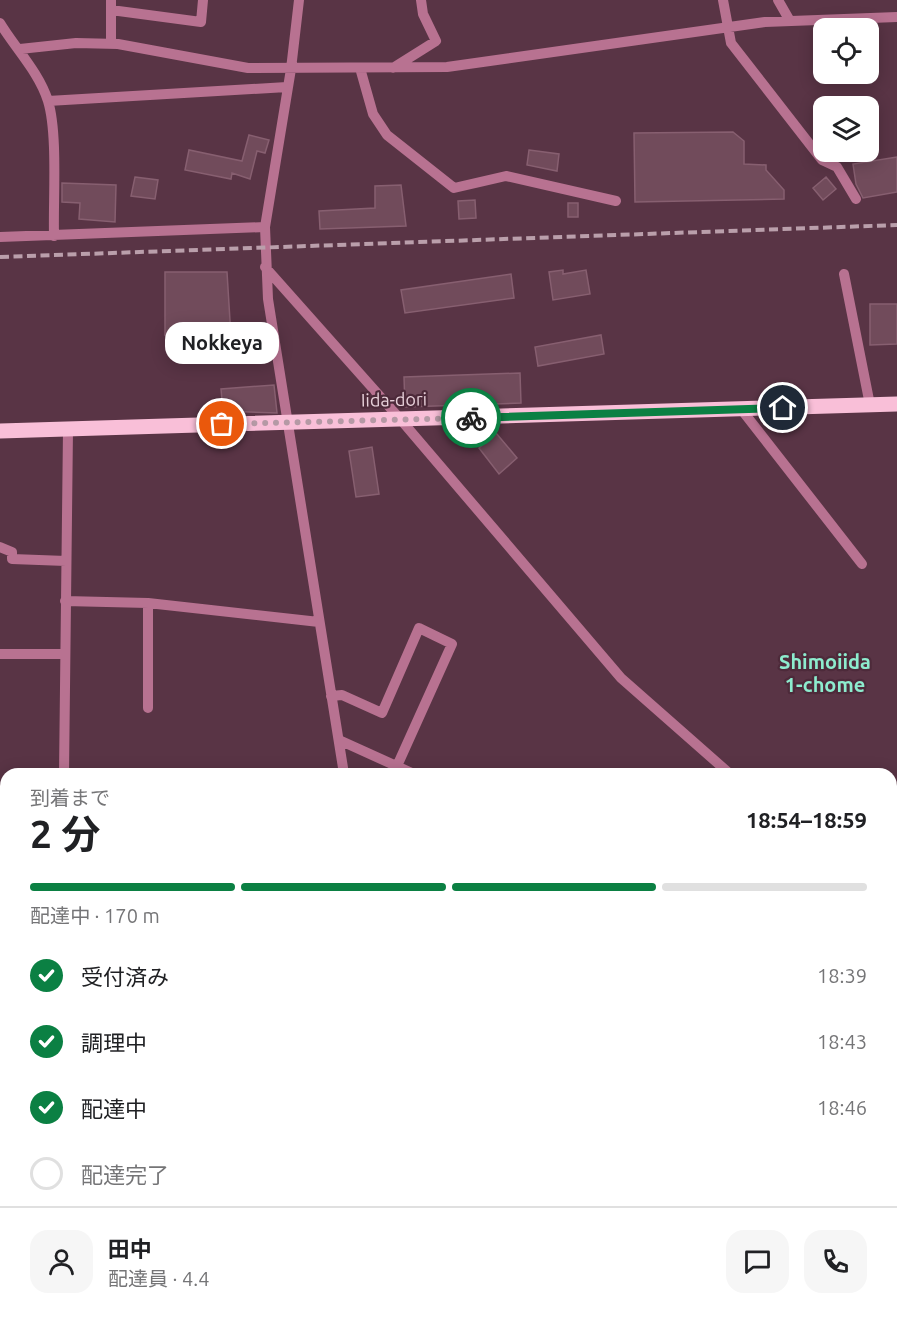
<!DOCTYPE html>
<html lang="ja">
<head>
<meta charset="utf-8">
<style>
  :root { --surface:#fff; --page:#f6f6f6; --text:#202124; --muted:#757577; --line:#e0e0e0; --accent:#0b8043 }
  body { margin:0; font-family:Ubuntu,"Noto Sans JP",sans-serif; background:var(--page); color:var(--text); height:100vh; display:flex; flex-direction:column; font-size:22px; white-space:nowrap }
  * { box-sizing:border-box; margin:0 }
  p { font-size:20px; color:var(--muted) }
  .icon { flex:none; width:33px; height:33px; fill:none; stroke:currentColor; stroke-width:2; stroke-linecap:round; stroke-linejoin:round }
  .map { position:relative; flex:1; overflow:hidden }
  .details { position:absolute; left:0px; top:768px; width:897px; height:560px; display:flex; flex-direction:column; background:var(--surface); border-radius:18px 18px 0 0; box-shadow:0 3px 15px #0003 }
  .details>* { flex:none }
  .tools { position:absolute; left:813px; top:18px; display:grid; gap:12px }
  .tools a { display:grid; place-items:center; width:66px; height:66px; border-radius:12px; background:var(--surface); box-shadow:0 3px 15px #0003; font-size:30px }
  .pin { position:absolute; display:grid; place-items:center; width:51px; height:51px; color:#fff; margin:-26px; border:3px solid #fff; border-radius:50%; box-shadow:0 2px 6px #0007 }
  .courier { position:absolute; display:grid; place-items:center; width:60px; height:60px; margin:-30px; border:4px solid #0b8043; border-radius:50%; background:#fff; color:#222; box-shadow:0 2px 8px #0007 }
  .bubble { position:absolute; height:42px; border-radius:18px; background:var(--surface); box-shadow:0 3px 15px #0003; font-size:20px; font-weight:700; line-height:42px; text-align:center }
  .summary em { font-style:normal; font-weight:700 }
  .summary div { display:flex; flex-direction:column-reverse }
  .summary { display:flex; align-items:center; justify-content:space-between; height:102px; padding:0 30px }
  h1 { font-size:39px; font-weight:700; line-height:45px }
  .bar { display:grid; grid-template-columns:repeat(4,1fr); gap:9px 6px; align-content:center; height:72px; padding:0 30px }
  .bar i { height:8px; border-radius:4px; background:var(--line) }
  .bar .on { background:var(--accent) }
  .bar p { grid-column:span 4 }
  .line { display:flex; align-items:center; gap:15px; padding:0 30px; border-top:2px solid var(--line) }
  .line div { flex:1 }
  .round { display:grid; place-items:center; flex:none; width:63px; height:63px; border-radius:18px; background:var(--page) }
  ol { padding:0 30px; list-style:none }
  li { display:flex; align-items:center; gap:18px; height:66px }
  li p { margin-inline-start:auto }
  li .icon { padding:6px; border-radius:50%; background:var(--accent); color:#fff; stroke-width:4 }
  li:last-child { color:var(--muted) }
  li i { width:33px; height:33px; border:3px solid var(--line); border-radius:50% }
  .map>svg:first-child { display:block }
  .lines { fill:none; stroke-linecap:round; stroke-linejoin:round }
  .stream { stroke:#30026d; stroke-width:4 }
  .building { fill:#714b5b; stroke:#875f70; stroke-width:1.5 }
  .minor { stroke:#b87291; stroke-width:10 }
  .major { stroke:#f9bfd8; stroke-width:15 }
  .rail { stroke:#ba9fab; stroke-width:4; stroke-dasharray:9 4.5; stroke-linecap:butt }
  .done { stroke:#b599a5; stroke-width:6; stroke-dasharray:0 10.8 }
  .route { stroke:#0b8043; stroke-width:8 }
  .labels { text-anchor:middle; stroke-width:4.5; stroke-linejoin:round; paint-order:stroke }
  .street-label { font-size:18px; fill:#e6cfd8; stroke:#4d2a3a }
  .neighbourhood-label { font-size:20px; font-weight:bold; fill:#8decce; stroke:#4d2a3a }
</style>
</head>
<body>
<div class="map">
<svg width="897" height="1327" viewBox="0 0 897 1327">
  <rect width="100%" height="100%" fill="#593445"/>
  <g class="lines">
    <!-- stream -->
    <path class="stream" d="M0 1243 6 1245
      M278 1322 292 1327"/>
  </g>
  <!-- building -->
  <path class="building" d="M733 132 744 141V164L766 165V170L784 190V199L635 202 634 133Z
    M249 135 269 140 265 153 257 151 250 179 232 173 231 179 185 170 189 150 242 161Z
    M529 150 559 154 557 171 527 165Z
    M897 157V192L863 198 856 184 853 164Z
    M135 177 158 180 155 199 131 196Z
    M826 177 836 189 823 200 813 188Z
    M62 183 116 185 115 222 79 219 80 203 62 202Z
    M401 185 406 226 320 229 319 211 375 208V186Z
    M475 200 476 218 459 219 458 201Z
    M568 203H578V217H568Z
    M563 270V274L586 270 590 294 553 300 549 272Z
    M165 272H227L231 337 165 335Z
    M511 274 514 298 405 313 401 290Z
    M870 304H897V344L870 345Z
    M601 335 604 354 538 366 535 347Z
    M520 373 521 403 405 407 404 377Z
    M274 385 277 413 223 411 221 389Z
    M496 433 517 458 499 474 479 448Z
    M372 447 379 494 356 497 349 451Z"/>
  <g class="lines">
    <!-- minor -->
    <path class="minor" d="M299 0 291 69 265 227 268 299 344 774
      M723 0 731 43 822 160 837 167 856 199
      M778 0 790 21
      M111 10 201 22 203 0
      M0 23C15 48 39 72 48 101 58 134 53 200 54 236
      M111 44V0
      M20 49 76 43 118 44 248 68 447 67 765 22 897 17
      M360 68 373 114 387 135 454 188 506 176 616 201
      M393 68 436 41 423 14 421 0
      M48 101 287 87
      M0 237 265 227
      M265 267 401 420 621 678 730 774
      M844 274 870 405
      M741 409 862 564
      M0 547 12 552V559L66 561
      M65 601 148 603 319 622
      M0 654H64
      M331 696 342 695 382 713 419 628 452 644 397 766
      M148 708V603
      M339 740 414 774
      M64 774 68 430
      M891 919 897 925
      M0 990H6
      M891 993 897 996
      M891 1119 897 1106
      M0 1220 6 1223
      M113 1322 127 1327
      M428 1322V1327
      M625 1322 637 1327
      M813 1322 826 1327
      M543 1327 545 1322 557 1327
      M615 1327 617 1322
      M795 1327 798 1322"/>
    <!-- major -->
    <path class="major" d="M0 431 897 404"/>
    <!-- rail -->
    <path class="rail" d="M0 257 897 225"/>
  </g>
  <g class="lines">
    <!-- done -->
    <path class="done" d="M222 424 471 418"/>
    <!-- route -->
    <path class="route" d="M471 418 783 408"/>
  </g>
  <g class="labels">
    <!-- street labels -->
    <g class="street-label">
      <text transform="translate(394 400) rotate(-1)" y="6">Iida-dori</text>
    </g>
    <!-- neighbourhood labels -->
    <g class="neighbourhood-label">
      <text x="825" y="669">Shimoiida<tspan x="825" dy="23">1-chome</tspan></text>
    </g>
  </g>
</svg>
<div class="tools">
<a><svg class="icon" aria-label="locate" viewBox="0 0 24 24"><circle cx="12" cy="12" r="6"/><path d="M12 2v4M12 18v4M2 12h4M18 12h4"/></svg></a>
<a><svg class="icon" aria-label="layers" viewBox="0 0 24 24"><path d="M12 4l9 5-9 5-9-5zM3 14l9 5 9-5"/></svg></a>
</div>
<div class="pin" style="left:222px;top:424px;background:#ea580c"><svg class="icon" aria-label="bag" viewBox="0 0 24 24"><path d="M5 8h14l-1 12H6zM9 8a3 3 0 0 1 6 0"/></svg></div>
<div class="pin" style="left:783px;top:408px;background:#1f2937"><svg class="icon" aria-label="home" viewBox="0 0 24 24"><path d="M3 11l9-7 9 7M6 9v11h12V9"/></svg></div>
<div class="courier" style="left:471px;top:418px"><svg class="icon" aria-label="bike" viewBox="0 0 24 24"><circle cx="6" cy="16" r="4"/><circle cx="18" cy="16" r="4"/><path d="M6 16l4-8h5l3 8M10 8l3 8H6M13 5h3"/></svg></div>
<div class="bubble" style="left:165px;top:322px;width:114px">Nokkeya</div>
<section class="details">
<div class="summary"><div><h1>2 分</h1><p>到着まで</p></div><em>18:54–18:59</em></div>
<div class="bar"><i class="on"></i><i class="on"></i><i class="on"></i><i></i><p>配達中 · 170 m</p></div>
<ol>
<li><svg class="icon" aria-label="check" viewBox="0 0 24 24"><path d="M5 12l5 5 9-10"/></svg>受付済み<p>18:39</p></li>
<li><svg class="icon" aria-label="check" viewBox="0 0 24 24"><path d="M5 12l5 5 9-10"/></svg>調理中<p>18:43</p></li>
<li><svg class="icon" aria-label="check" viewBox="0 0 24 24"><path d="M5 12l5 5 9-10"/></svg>配達中<p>18:46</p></li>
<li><i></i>配達完了</li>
</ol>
<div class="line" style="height:108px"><a class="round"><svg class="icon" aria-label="person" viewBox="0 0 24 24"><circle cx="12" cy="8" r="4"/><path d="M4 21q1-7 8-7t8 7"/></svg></a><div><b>田中</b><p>配達員 · 4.4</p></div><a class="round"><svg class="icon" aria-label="chat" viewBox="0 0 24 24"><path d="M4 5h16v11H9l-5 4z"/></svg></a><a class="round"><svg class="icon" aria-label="phone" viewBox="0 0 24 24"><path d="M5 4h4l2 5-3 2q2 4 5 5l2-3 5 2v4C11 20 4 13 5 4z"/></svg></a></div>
</section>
</div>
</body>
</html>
